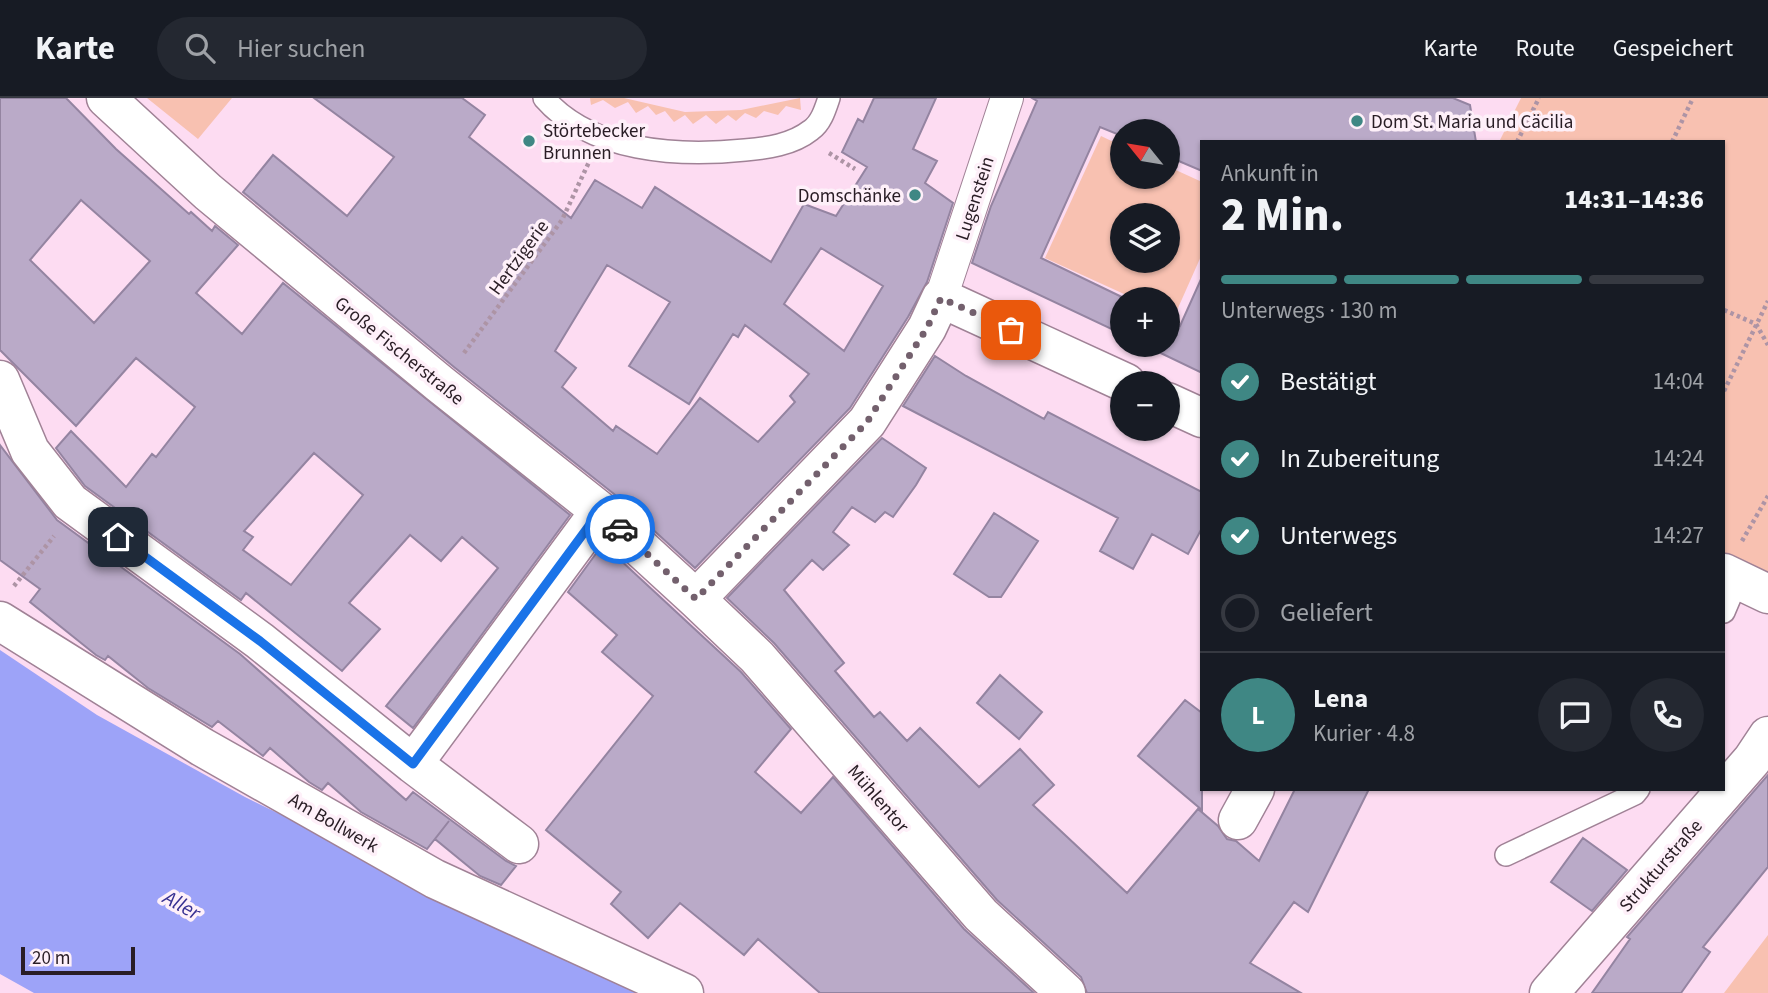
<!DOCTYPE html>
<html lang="de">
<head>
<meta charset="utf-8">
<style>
  :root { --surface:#171b24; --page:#242831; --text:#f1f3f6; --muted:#9ea1a6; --line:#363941; --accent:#3f8784 }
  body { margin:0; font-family:"Source Sans 3",sans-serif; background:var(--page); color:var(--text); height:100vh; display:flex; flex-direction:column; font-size:26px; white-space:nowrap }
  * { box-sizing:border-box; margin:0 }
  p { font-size:23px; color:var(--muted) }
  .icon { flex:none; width:38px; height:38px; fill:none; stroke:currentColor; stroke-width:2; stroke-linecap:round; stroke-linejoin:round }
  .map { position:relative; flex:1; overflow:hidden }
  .sheet { position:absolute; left:1200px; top:42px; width:525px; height:651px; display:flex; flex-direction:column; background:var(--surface); border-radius:0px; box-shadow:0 2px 5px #0004 }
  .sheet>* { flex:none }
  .needle { width:46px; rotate:300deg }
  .buttons { position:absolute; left:1110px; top:21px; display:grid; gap:14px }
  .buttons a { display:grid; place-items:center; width:70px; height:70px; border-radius:50%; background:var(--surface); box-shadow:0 2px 5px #0004; font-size:35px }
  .scale { position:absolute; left:21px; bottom:18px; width:114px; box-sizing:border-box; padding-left:7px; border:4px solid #291d25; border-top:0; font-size:19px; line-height:24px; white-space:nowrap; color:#291d25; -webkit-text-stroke:5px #fef0f9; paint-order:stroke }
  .pin { position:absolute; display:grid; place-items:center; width:60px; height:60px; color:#fff; margin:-30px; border-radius:14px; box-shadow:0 4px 10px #0006 }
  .courier { position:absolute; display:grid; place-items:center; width:70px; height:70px; margin:-35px; border:5px solid #1a73e8; border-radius:50%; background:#fff; color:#222; box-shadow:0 2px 9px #0007 }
  .head em { font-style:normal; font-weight:800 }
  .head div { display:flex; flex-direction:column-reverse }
  .head { display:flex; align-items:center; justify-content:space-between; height:119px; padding:0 21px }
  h1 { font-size:46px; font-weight:800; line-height:52px }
  .bar { display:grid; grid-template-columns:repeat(4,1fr); gap:10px 7px; align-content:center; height:84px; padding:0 21px }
  .bar i { height:9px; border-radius:5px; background:var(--line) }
  .bar .current { background:var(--accent) }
  .bar p { grid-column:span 4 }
  .line { display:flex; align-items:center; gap:18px; padding:0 21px; border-top:2px solid var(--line) }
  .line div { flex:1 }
  .round { display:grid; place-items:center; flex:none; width:74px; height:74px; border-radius:37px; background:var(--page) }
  ol { padding:0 21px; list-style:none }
  li { display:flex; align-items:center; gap:21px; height:77px }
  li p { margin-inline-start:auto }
  li .icon { padding:7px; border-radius:50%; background:var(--accent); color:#fff; stroke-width:4 }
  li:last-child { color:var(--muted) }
  li i { width:38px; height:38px; border:4px solid var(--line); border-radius:50% }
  header { display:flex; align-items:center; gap:42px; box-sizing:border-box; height:98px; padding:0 35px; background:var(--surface); border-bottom:2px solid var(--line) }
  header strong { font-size:33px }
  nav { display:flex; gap:38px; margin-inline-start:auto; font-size:24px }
  .search { width:490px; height:63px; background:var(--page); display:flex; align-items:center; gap:18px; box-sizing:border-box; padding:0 24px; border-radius:38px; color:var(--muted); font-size:26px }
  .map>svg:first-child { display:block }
  .green { fill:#f8c1b1; fill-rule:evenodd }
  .water { fill:#9da3f8 }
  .building { fill:#baaac8; stroke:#9484a1; stroke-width:2; fill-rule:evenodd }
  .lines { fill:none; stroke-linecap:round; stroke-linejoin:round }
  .service-casing { stroke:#a08296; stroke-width:24 }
  .pedestrian-casing { stroke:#a08296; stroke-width:34 }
  .minor-casing { stroke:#a08296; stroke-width:41 }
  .path { stroke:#ad94a5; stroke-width:4.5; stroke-dasharray:3.5 3.5; stroke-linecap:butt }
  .service { stroke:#fff; stroke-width:21 }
  .pedestrian { stroke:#fff; stroke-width:32 }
  .minor { stroke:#fff; stroke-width:38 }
  .done { stroke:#73606d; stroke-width:7; stroke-dasharray:0 12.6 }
  .route { stroke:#1a73e8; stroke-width:9 }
  .poi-dot { fill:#3f8784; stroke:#fef0f9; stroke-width:2.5 }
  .labels { text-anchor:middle; stroke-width:7; stroke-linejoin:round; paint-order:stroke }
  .poi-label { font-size:19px; fill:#291d25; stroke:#fef0f9; text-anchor:start }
  .street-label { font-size:19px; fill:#291d25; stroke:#fef0f9 }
  .water-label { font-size:21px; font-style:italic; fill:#383192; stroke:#fef0f9 }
</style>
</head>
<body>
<header>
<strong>Karte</strong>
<div class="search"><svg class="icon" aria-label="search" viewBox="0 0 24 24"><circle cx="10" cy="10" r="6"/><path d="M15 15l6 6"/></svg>Hier suchen</div>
<nav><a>Karte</a><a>Route</a><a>Gespeichert</a></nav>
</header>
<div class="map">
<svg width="1768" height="895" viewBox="0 0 1768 895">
  <rect width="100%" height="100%" fill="#fddcf2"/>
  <!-- green -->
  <path class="green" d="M147 0H232L198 41Z
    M590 0H624L685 14 741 12 800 0 801 12 786 8 778 17 764 13 756 20 745 15 736 23 728 17 716 26 706 17 693 26 685 17 674 24 665 13 656 17 648 8 636 15 628 4 615 10 603 2 591 7Z
    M1521 0H1768V477L1724 458V44H1499Z
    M1101 38 1122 48V79H1167V68L1202 84V156L1174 219 1167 216V201H1135L1045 160ZM1167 117V163H1122V117Z
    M1768 837V895H1724Z"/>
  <!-- water -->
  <path class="water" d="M0 552 97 617 245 699 646 895H34L0 876Z"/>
  <!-- building -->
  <path class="building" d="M0 0H66L116 51 189 116 191 114 212 133 215 128 238 147 196 195 242 236 283 185 570 417 413 630 386 608 498 470 462 439 441 463 410 437 349 505 380 531 342 573 246 495 241 502 85 388 56 350 71 333 126 389 152 356 156 359 195 309 136 260 76 328 0 252ZM81 102 150 163 94 225 30 162ZM314 355 363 397 291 487 243 452 253 439 244 433Z
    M314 0H462L485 17 469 39 571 120 595 82 642 110 655 89 771 164 804 106 836 118 867 69 842 54 858 21 863 24 874 0H936L913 51 937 63 925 85 953 105 927 184 908 219 850 310 695 470 614 396 454 269 243 94 273 57 347 118 394 59ZM821 150 883 188 844 253 784 206ZM607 167 670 204 629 268 689 306 733 236 738 239 745 227 809 276 790 298 795 304 758 344 700 300 657 356 616 328 613 333 562 289 576 270 555 253Z
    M1032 0H1453L1470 7 1476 44H1202V73L1167 58V33H1122V38L1100 29 1041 160 1126 201H1122V236L972 165 991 108 1037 3Z
    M1202 179V275L1144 247H1167V221L1180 228Z
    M935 258 966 278 1044 321 1048 314 1202 394V430L1188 456 1152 436 1133 471 1100 453 1118 420 903 308Z
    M882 340 926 370 916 387 893 419 885 414 875 424 852 409 833 434 849 447 823 472 812 462 784 492 844 565 835 573 874 619 880 614 907 643 920 630 979 689 1020 651 1054 687 1033 707 1127 795 1198 711 1218 728 1227 741 1236 743 1259 763 1295 691H1369L1308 814 1294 804 1250 865 1301 895H1087L1081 879 997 802 774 545 727 500Z
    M0 347 57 422 240 556 406 702 413 694 506 763 516 768 501 787 480 778 435 741 449 723 427 751 361 714 328 685 322 692 309 684 270 650 263 658 218 623 212 629 148 590 108 558 105 562 96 557 30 504 40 491 0 462Z
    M994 415 1038 443 1001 499H989L954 476Z
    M603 446 741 574 791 631 755 674 801 715 833 679 964 831 1034 895H820L758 841 744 857 680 805 648 840 611 806 621 794 546 732 653 598 602 554 617 537 568 494Z
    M1000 577 1042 614 1019 641 977 605Z
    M1185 602 1202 615V712L1138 658Z
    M1768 677V769L1703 849 1710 854 1681 895H1592L1630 841 1627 839Z
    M1583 740 1627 772 1592 813 1551 784Z"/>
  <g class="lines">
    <!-- service casing -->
    <g class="service-casing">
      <path id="service" d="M544 0C591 54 678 59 745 52 767 50 792 47 811 32 821 25 825 12 829 0
        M1724 514 1738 481
        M1506 757 1635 696 1639 691"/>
    </g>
    <!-- pedestrian casing -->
    <g class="pedestrian-casing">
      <path id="pedestrian" d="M941 200 1007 0"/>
    </g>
    <!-- minor casing -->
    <g class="minor-casing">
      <path id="minor" d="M106 0 208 94 440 286 600 413 696 501 757 559 981 817 1066 895
        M0 282 30 353 70 404 260 543 413 666 519 746
        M1167 304 1202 320
        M1724 475 1768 496
        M696 501 867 324 927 230 941 200 1126 285
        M0 523 202 649 435 781 684 895
        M413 666 600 413
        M1238 722 1255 691
        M1549 895 1752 662 1768 638"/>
    </g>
    <!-- path -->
    <path class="path" d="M1517 44 1539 0
      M1672 44 1693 0
      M829 55 855 71
      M1724 212 1756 226 1768 247
      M464 255 562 122 589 64
      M1724 293 1768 203
      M1742 443 1768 398
      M14 488 54 438"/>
    <!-- service -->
    <use href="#service" class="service"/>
    <!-- pedestrian -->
    <use href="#pedestrian" class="pedestrian"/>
    <!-- minor -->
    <use href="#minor" class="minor"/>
  </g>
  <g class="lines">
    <!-- done -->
    <path class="done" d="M620 431 696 501 867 324 927 230 941 200 1011 232"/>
    <!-- route -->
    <path class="route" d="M118 439 260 543 413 666 600 413 620 431"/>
  </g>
  <!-- markers -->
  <g class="poi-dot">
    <circle cx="1357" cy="23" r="7"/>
    <circle cx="529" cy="43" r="7"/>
    <circle cx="915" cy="97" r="7"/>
  </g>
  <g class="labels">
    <!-- poi labels -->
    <g class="poi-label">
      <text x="1371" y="30">Dom St. Maria und Cäcilia</text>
      <text x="543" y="39">Störtebecker<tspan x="543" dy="22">Brunnen</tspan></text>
      <text x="901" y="104" text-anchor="end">Domschänke</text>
    </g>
    <!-- street labels -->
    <g class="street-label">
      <text transform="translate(974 100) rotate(-72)" y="7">Lugenstein</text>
      <text transform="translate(518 159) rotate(-54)" y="7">Hertzigerie</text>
      <text transform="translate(400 252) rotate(39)" y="7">Große Fischerstraße</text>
      <text transform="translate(879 700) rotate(49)" y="7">Mühlentor</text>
      <text transform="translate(334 724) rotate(30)" y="7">Am Bollwerk</text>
      <text transform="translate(1660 767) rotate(-49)" y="7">Strukturstraße</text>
    </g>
    <!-- water labels -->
    <g class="water-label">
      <text transform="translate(182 807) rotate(29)" y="7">Aller</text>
    </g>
  </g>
</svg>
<div class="buttons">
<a><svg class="needle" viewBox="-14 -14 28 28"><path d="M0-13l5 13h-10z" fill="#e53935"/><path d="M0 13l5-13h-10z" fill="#9ea1a6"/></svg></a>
<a><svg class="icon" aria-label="layers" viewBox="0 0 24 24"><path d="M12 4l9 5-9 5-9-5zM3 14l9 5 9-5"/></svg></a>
<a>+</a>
<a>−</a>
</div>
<div class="scale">20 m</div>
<div class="pin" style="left:1011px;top:232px;background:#ea580c"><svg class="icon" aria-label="bag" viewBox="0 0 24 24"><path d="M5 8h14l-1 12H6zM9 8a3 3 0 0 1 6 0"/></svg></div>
<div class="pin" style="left:118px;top:439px;background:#1f2937"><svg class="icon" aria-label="home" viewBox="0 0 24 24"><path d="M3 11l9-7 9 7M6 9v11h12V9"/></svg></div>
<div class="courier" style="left:620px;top:431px"><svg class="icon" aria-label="car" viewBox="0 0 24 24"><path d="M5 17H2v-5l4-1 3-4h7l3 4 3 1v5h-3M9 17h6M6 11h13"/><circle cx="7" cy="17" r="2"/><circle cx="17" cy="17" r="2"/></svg></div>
<section class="sheet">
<div class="head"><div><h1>2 Min.</h1><p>Ankunft in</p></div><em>14:31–14:36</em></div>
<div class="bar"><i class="current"></i><i class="current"></i><i class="current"></i><i></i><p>Unterwegs · 130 m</p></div>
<ol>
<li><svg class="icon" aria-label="check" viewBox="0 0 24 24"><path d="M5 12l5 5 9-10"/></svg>Bestätigt<p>14:04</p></li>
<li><svg class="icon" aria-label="check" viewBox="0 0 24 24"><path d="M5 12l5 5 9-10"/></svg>In Zubereitung<p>14:24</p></li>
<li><svg class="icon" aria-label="check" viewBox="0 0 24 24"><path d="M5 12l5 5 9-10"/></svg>Unterwegs<p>14:27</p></li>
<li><i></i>Geliefert</li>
</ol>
<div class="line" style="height:126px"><b class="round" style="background:var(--accent);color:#fff">L</b><div><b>Lena</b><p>Kurier · 4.8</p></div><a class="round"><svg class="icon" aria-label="chat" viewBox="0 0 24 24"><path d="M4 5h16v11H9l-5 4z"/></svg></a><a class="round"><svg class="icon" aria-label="phone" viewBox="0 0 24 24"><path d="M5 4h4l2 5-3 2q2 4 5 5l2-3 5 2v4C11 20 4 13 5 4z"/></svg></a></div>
</section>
</div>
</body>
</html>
